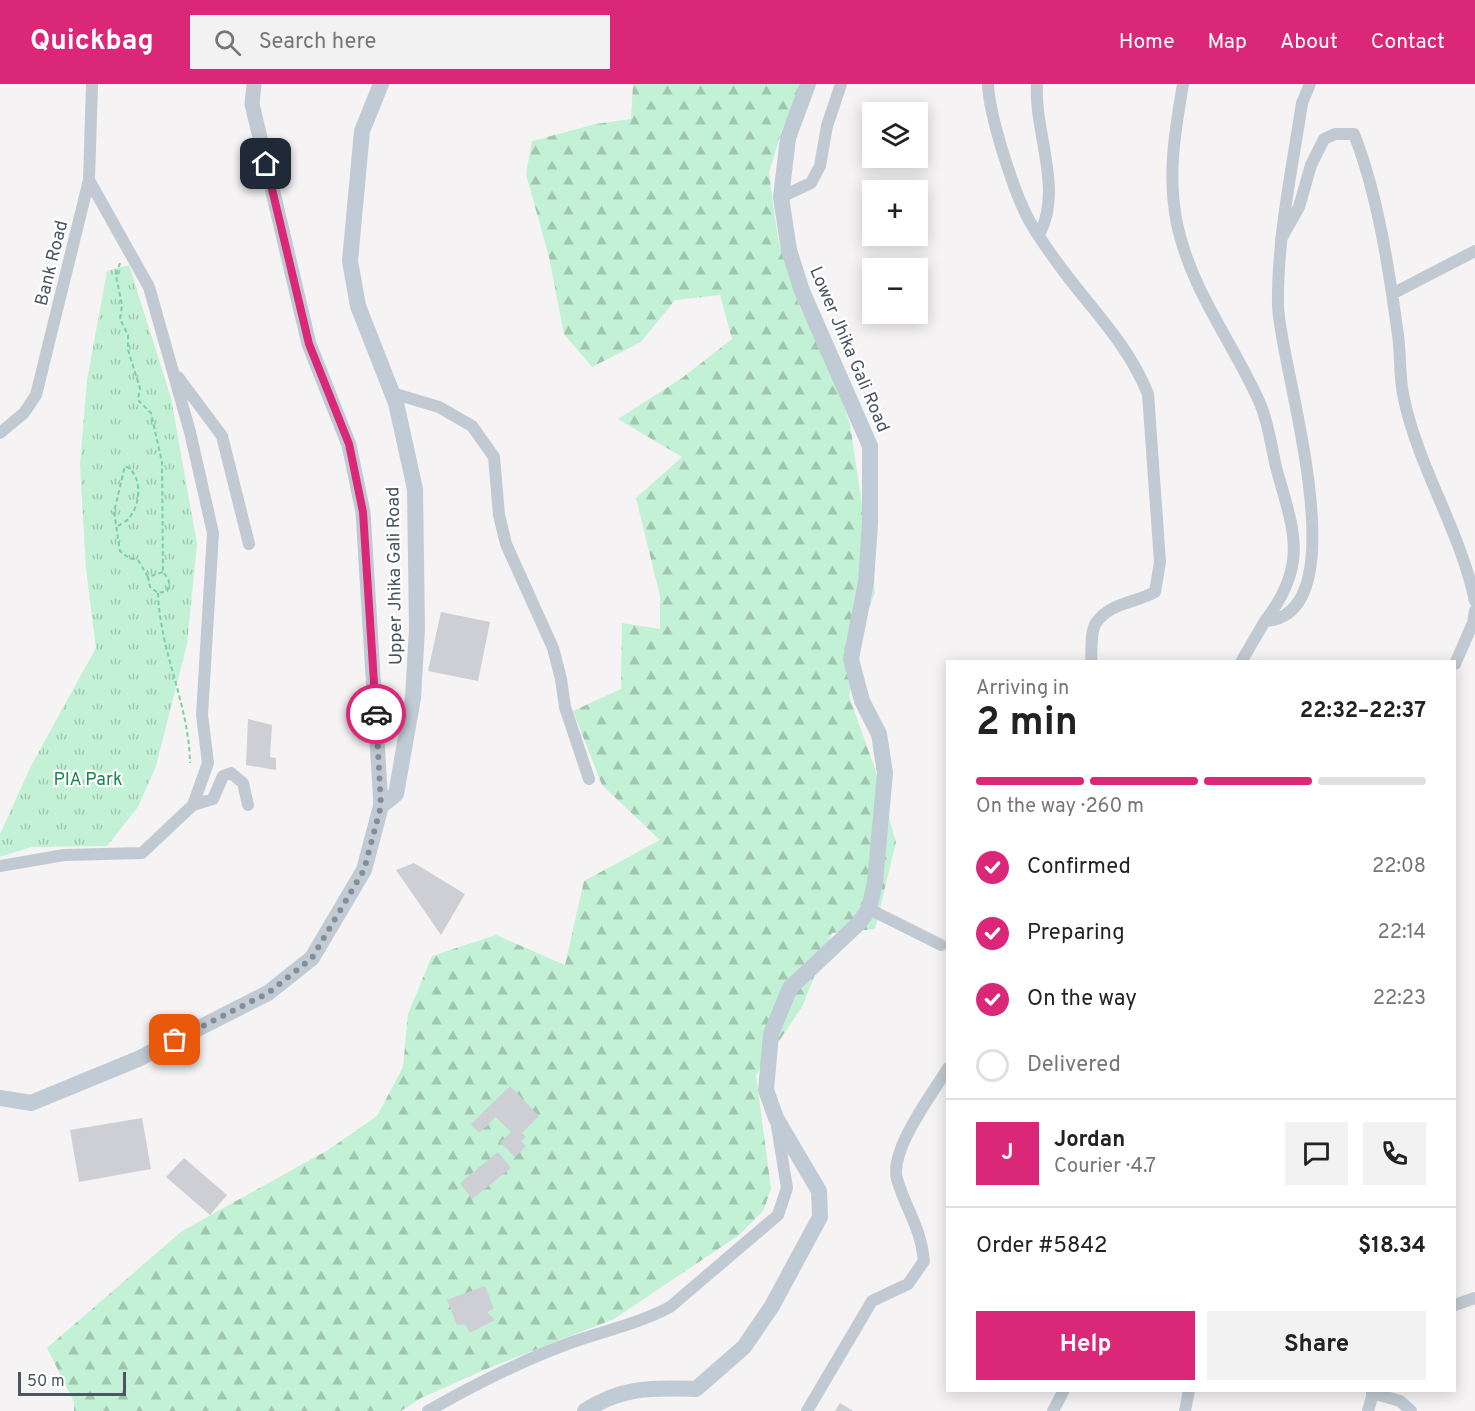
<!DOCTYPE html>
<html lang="en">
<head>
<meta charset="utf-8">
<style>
  :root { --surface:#fff; --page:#f2f2f2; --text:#222; --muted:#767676; --line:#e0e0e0; --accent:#db2777 }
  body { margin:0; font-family:Overpass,sans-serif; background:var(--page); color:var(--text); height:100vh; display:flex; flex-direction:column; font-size:22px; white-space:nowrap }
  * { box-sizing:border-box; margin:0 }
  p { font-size:20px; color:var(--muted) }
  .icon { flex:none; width:33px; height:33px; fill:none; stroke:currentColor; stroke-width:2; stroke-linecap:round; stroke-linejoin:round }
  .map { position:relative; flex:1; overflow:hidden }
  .panel { position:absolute; left:946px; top:576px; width:510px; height:732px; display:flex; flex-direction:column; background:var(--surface); border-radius:0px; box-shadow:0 3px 15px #0003 }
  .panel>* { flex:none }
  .fabs { position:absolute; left:862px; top:18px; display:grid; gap:12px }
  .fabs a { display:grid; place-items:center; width:66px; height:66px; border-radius:0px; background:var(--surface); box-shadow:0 3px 15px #0003; font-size:30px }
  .scale { position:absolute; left:18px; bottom:15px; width:108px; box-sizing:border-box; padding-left:6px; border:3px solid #4a5661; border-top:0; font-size:16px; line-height:21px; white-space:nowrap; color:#4a5661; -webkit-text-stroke:4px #fff; paint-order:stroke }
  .pin { position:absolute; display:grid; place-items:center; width:51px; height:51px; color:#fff; margin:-26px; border-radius:12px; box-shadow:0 3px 9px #0006 }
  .courier { position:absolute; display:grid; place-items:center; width:60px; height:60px; margin:-30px; border:4px solid #db2777; border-radius:50%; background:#fff; color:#222; box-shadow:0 2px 8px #0007 }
  .summary em { font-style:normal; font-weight:700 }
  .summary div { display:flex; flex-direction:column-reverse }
  .summary { display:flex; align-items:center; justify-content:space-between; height:102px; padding:0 30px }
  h1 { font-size:39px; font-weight:700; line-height:45px }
  .bar { display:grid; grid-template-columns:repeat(4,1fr); gap:9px 6px; align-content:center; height:72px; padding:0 30px }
  .bar i { height:8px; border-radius:4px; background:var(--line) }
  .bar .active { background:var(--accent) }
  .bar p { grid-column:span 4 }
  .line { display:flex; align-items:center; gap:15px; padding:0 30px; border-top:2px solid var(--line) }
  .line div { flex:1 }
  .round { display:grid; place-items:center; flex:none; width:63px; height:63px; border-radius:0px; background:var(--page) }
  ol { padding:0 30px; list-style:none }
  li { display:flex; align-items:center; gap:18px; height:66px }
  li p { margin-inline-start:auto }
  li .icon { padding:6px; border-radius:50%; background:var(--accent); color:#fff; stroke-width:4 }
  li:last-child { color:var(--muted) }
  li i { width:33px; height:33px; border:3px solid var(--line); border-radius:50% }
  .button { display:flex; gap:12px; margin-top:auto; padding:12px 30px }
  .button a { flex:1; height:69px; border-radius:0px; background:var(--accent); color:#fff; font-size:24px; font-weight:700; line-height:69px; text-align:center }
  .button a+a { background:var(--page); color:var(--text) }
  header { display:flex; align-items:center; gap:36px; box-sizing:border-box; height:84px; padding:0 30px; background:var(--accent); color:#fff }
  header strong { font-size:28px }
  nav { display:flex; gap:33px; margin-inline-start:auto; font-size:21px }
  .search { width:420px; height:54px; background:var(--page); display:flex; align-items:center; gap:15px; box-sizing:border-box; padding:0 21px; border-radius:0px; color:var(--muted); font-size:22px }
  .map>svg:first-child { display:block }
  .forest { fill:url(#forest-firs) }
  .park { fill:url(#park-tufts) }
  .building { fill:#cdcfd5 }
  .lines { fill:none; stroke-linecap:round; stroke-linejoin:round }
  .path { stroke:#7ad0a6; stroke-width:2; stroke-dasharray:4.5 3; stroke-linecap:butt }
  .minor { stroke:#c1cad2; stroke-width:12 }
  .tertiary { stroke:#c1cad2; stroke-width:15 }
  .secondary { stroke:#c1cbd6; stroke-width:16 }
  .done { stroke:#868d94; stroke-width:6; stroke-dasharray:0 10.8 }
  .route { stroke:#db2777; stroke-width:8 }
  .labels { text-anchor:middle; stroke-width:4.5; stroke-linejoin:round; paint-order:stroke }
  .street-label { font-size:18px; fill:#4a5661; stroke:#fff }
  .park-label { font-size:18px; fill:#17864f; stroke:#fff }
</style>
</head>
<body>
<header>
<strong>Quickbag</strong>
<div class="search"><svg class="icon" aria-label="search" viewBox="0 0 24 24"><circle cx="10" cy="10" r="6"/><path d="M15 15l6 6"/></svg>Search here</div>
<nav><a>Home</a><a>Map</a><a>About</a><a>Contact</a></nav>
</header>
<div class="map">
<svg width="1475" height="1327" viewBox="0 0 1475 1327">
  <defs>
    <pattern id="forest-firs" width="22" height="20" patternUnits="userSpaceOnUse" patternTransform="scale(1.5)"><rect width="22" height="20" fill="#c3f1d5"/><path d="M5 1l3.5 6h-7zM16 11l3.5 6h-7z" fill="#a0c6b0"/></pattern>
    <pattern id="park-tufts" width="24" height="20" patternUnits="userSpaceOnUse" patternTransform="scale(1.5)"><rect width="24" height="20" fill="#c3f1d5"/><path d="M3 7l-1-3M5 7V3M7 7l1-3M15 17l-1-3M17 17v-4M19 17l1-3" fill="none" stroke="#a0c6b0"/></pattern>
  </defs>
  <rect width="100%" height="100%" fill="#f5f3f3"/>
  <!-- forest -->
  <path class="forest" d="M633 0H803L782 45 769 89 778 155 800 224 830 283 850 340 875 508 867 531 849 612 875 685 896 758 875 845 832 849 802 923 756 991 771 1105 763 1127 739 1151 614 1235 484 1286 421 1314 401 1327H74V1318L47 1264 182 1147 328 1066 377 1032 403 983 408 930 432 872 496 851 565 881 584 797 660 756 602 701 573 627 621 605 622 539 660 545V512L636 414 682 373 618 335 682 294 732 255 720 211 675 216 641 258 592 283 564 250 549 173 526 90 532 57 596 40 631 35Z"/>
  <!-- park -->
  <path class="park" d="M129 181 171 314 197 460 187 560 156 682 138 723 107 762 31 763 0 773V750L32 680 96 564 86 485 80 381 87 296 107 187Z"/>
  <!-- building -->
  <path class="building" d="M441 528 490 538 478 597 428 587Z
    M248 635 272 641 270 673 276 674V686L246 681Z
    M414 779 465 810 441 851 396 786Z
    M510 1002 539 1032 522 1049 526 1053 521 1057 526 1062 515 1073 500 1058 511 1048 496 1033 479 1049 471 1040Z
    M142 1034 151 1085 79 1098 70 1046Z
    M498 1068 511 1084 472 1115 460 1099Z
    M184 1074 227 1111 210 1131 166 1093Z
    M485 1202 494 1225 487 1228 495 1236 470 1249 465 1240 457 1241 447 1216Z
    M840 1319 853 1327H835Z"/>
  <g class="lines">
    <!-- path -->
    <path class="path" d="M120 179 116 192 122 221 120 235 128 251V266L140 304 138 316 151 329 162 378 163 488C169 495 171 499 167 507L158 509 150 503 148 493 163 488
      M118 442C121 440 127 437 129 434 141 421 143 390 125 382L114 428 120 467 129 474 138 476 148 493
      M158 509C160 568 189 620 190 679"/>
    <!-- minor -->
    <path class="minor" d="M988 0C989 31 1014 109 1029 136 1039 154 1055 176 1068 193 1098 232 1129 263 1148 310L1160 478 1155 508C1135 519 1109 519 1096 539 1090 548 1092 567 1091 578
      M1037 0C1034 48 1063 104 1040 149
      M1183 0C1175 48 1167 91 1177 140 1191 206 1232 257 1259 317 1268 336 1271 361 1276 383 1293 445 1310 479 1265 537
      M781 113 811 99 820 82 827 42 841 0
      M1281 155 1299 123 1311 81 1324 55 1335 50H1354C1378 111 1389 186 1398 251 1401 272 1399 294 1404 315 1419 385 1460 446 1475 517
      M1392 210 1475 167
      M178 293 222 352 249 460
      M392 309 439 323 472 342 494 373 499 431 506 460 553 564 561 595 565 623 589 695
      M0 349 24 329 36 311 89 96 92 0
      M1241 578 1265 537C1363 531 1279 279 1278 222 1277 154 1292 86 1302 19L1310 0
      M1455 580 1473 539 1475 527
      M193 721 213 715 223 692 231 689 243 699 248 721
      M0 782 64 771 142 769 193 721 208 679 202 631 213 449 190 348 149 203 89 96
      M869 825 941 861
      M1455 1221 1475 1214
      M1372 1309 1400 1317 1411 1327
      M428 1327C474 1301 520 1277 570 1259 603 1247 638 1240 670 1223L778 1131 787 1104 777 1042
      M807 1327 872 1217 908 1200 924 1177C921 1143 906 1126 897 1095 889 1066 933 1009 948 984
      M1053 1327 1064 1306
      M1185 1327 1189 1306
      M1368 1327 1374 1306"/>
    <!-- tertiary -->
    <path class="tertiary" d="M254 0 252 20 309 260 349 361 363 428 381 722"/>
    <!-- secondary -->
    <path class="secondary" d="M0 1014 31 1019 138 975 268 909 312 874 364 786 381 722 396 710 413 614 417 545 415 405 396 319 358 222 350 177 362 47 381 0
      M585 1327C622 1302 654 1304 696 1305L744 1263 772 1222 820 1133 819 1107 776 1034 766 1006 771 950 790 904 859 839 869 825 875 798 885 689 879 650 862 617 851 575 866 498 870 439V362L802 207 789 166 781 113 788 54 808 0"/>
  </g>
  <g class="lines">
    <!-- done -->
    <path class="done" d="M175 956 268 909 312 874 364 786 381 722 376 630"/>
    <!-- route -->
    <path class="route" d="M266 80 309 260 349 360 363 428 376 630"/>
  </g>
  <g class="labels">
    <!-- street labels -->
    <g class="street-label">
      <text transform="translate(51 179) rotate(-76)" y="6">Bank Road</text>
      <text transform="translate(850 265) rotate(67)" y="6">Lower Jhika Gali Road</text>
      <text transform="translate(394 492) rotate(-91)" y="6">Upper Jhika Gali Road</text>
    </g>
    <!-- park labels -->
    <g class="park-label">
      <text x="88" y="701">PIA Park</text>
    </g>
  </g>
</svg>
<div class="fabs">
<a><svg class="icon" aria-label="layers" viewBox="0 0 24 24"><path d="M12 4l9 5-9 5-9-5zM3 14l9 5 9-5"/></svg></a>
<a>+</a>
<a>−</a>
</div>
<div class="scale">50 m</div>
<div class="pin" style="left:175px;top:956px;background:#ea580c"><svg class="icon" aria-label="bag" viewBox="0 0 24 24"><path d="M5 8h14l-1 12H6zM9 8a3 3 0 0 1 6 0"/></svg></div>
<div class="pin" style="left:266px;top:80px;background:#1f2937"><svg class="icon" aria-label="home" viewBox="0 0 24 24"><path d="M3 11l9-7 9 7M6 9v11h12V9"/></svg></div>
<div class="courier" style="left:376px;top:630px"><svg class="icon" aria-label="car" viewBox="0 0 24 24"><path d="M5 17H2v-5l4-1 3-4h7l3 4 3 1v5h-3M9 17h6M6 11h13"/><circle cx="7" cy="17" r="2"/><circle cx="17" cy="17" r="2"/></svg></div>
<section class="panel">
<div class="summary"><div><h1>2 min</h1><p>Arriving in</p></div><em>22:32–22:37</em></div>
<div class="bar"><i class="active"></i><i class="active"></i><i class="active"></i><i></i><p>On the way · 260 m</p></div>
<ol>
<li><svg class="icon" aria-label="check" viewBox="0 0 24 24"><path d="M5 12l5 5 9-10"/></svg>Confirmed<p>22:08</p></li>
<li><svg class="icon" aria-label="check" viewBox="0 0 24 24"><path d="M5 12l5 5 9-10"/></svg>Preparing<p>22:14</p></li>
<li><svg class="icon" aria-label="check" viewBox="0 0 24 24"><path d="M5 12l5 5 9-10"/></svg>On the way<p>22:23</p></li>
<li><i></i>Delivered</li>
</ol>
<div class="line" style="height:108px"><b class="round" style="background:var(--accent);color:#fff">J</b><div><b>Jordan</b><p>Courier · 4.7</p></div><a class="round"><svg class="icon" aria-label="chat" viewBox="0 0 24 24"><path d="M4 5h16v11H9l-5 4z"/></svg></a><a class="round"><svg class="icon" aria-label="phone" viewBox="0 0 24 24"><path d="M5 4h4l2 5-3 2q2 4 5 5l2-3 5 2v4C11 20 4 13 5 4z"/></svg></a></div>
<div class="line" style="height:78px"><div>Order #5842</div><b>$18.34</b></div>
<div class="button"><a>Help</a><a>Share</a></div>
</section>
</div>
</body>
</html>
